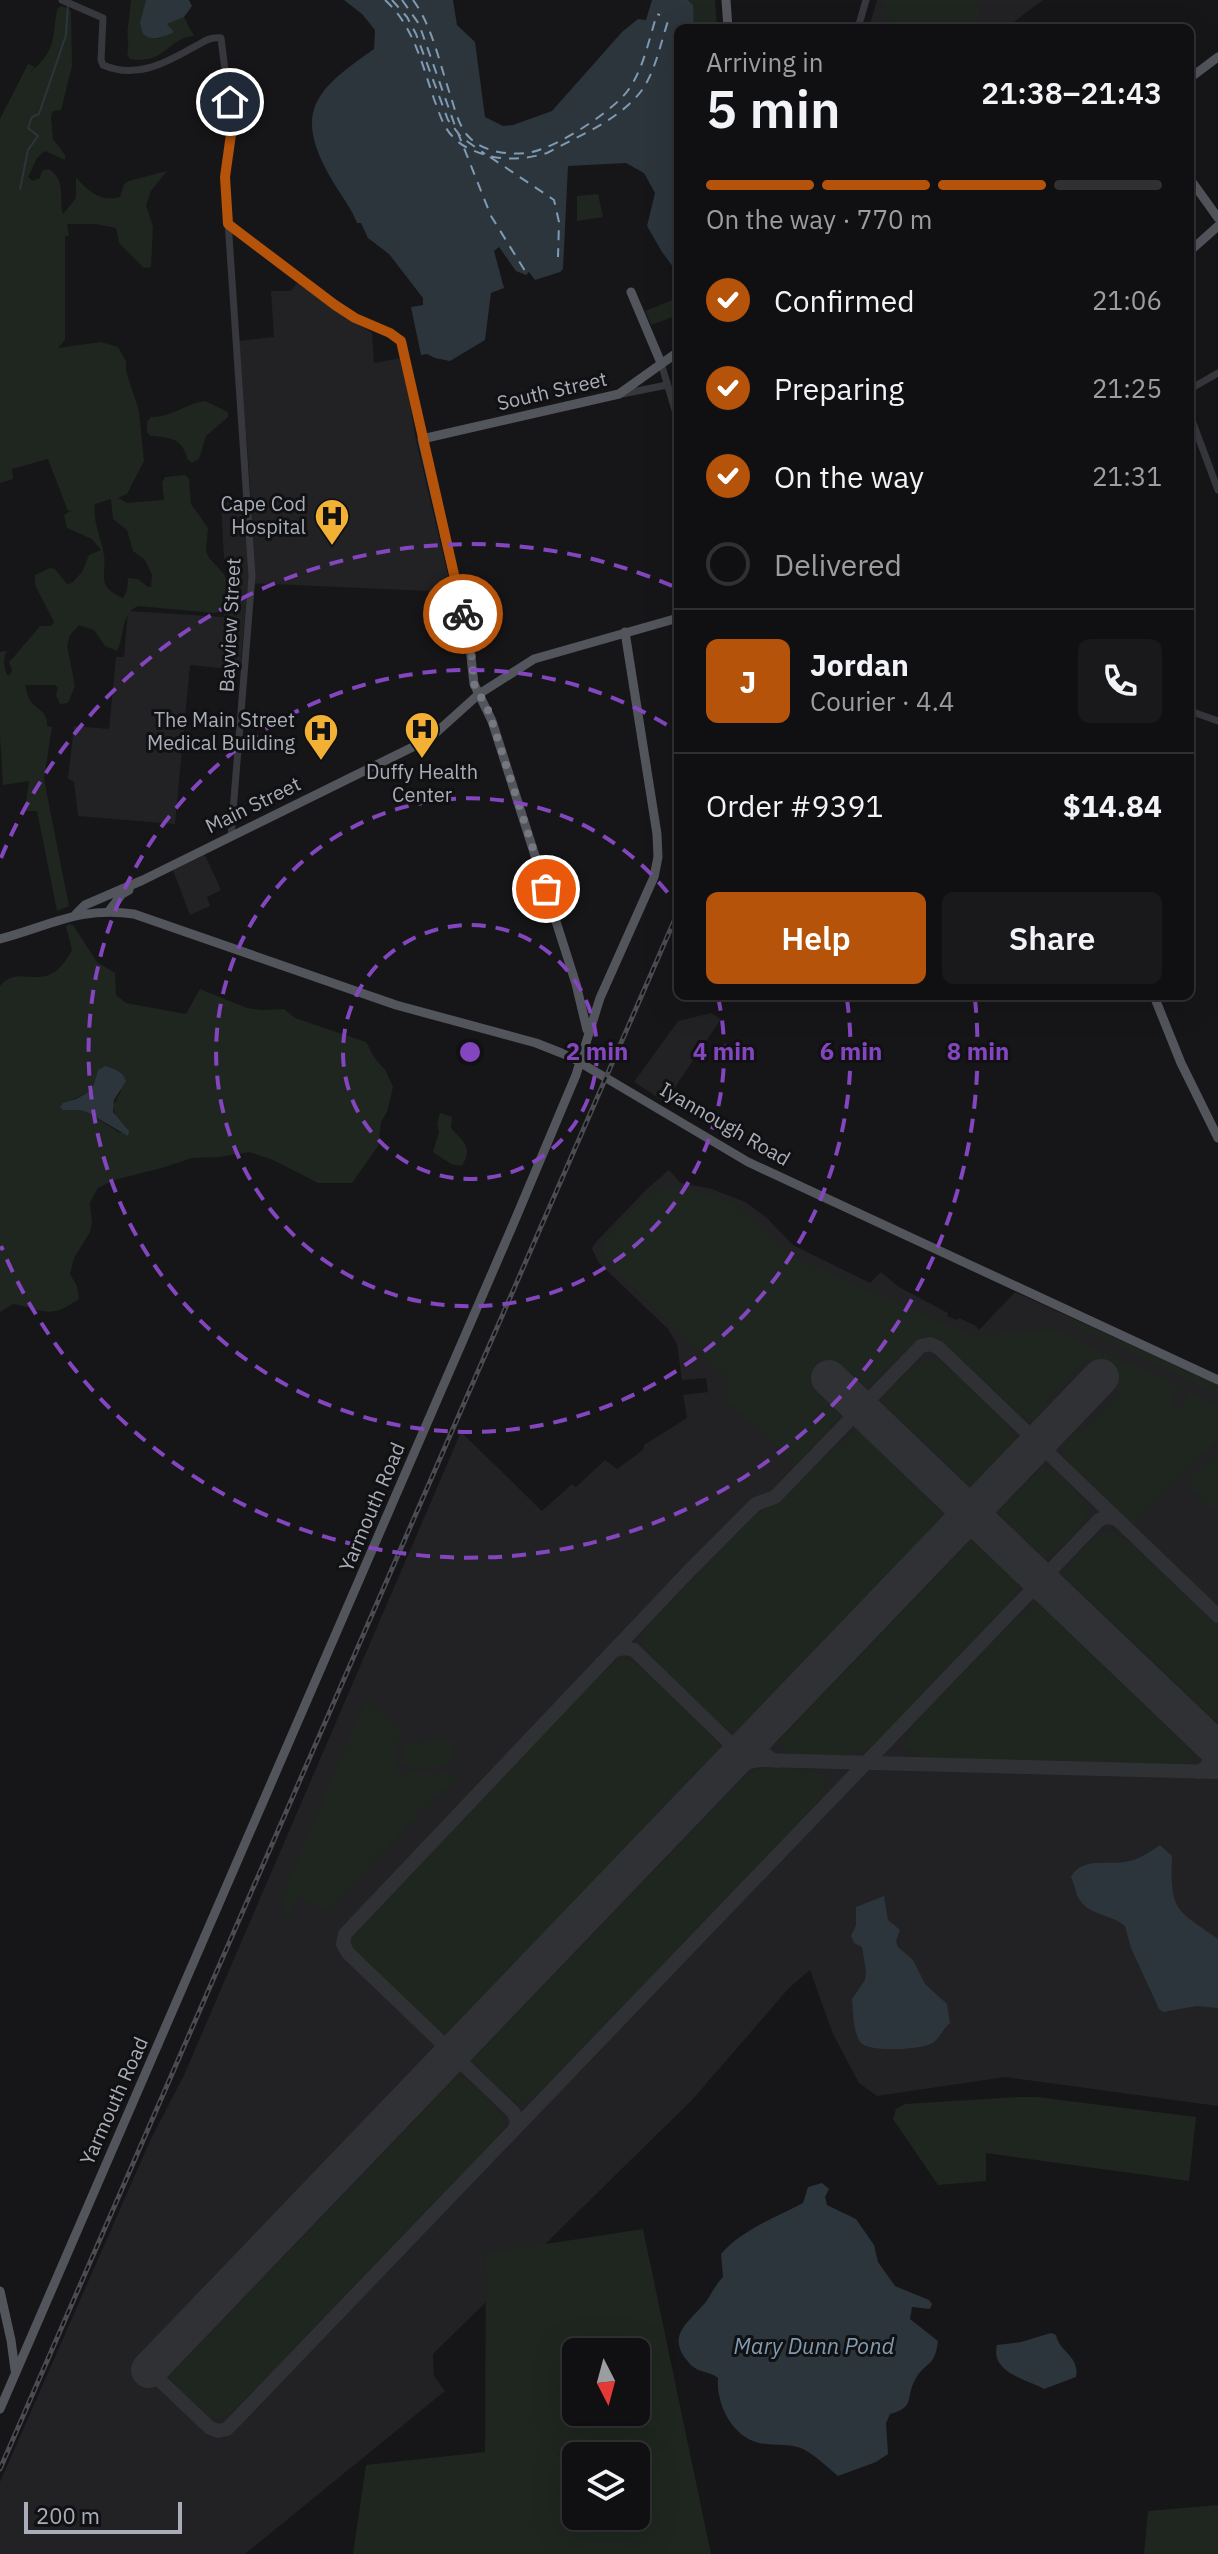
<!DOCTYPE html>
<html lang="en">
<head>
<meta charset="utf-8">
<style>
  :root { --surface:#101012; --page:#19191b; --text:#f1f3f6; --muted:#9c9d9f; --line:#303032; --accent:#b45309 }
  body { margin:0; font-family:"IBM Plex Sans",sans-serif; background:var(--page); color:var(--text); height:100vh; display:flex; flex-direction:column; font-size:30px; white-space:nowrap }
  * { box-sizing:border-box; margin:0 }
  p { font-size:26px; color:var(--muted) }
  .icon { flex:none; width:44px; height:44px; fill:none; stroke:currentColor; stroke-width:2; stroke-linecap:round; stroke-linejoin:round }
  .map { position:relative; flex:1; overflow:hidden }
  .side { position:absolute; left:674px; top:24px; width:520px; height:976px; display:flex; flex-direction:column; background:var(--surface); border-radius:12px; box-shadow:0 8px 32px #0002,0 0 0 2px var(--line) }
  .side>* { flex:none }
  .needle { width:52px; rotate:174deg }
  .buttons { position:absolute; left:562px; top:2338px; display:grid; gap:16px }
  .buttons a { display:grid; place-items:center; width:88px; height:88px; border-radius:12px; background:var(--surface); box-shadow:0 8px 32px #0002,0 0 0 2px var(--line); font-size:40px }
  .scale { position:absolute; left:24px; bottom:20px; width:158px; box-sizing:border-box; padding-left:8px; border:4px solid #a8adb8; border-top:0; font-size:22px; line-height:28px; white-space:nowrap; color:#a8adb8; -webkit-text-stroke:6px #111113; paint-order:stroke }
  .pin { position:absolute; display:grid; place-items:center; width:68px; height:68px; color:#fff; margin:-34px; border:4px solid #fff; border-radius:50%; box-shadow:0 2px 8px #0007 }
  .courier { position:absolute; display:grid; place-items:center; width:80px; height:80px; margin:-40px; border:6px solid #b45309; border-radius:50%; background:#fff; color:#222; box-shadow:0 2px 10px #0007 }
  .summary em { font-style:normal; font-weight:600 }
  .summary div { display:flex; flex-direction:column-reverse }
  .summary { display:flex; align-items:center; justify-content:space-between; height:136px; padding:0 32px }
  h1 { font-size:52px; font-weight:600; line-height:60px }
  .bar { display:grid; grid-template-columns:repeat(4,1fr); gap:12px 8px; align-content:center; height:96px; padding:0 32px }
  .bar i { height:10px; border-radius:6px; background:var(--line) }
  .bar .current { background:var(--accent) }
  .bar p { grid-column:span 4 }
  .line { display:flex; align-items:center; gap:20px; padding:0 32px; border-top:2px solid var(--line) }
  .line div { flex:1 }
  .round { display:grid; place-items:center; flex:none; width:84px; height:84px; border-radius:12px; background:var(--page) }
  ol { padding:0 32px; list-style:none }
  li { display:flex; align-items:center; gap:24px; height:88px }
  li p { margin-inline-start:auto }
  li .icon { padding:8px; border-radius:50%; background:var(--accent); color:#fff; stroke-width:4 }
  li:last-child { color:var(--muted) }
  li i { width:44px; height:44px; border:4px solid var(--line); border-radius:50% }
  .primary-button { display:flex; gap:16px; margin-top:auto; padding:16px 32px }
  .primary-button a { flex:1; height:92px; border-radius:12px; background:var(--accent); color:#fff; font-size:32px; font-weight:600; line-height:92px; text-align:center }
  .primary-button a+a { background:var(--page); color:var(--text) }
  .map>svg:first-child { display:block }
  .built { fill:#222225 }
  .green { fill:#1e261f; fill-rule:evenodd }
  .water { fill:#2c353c }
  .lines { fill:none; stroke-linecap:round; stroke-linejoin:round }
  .stream { stroke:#2c353c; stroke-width:2 }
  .ferry { stroke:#7f9bb3; stroke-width:2; stroke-dasharray:10 8; stroke-linecap:butt }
  .taxiway { stroke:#303135; stroke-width:14 }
  .runway { stroke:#303135; stroke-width:36 }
  .minor { stroke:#37383d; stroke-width:7 }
  .major { stroke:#53555c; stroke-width:9 }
  .rail-casing { stroke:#4a4c52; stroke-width:5 }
  .rail { stroke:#111113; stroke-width:2; stroke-dasharray:6; stroke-linecap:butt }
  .done { stroke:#757880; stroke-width:8; stroke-dasharray:0 14.4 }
  .route { stroke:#b45309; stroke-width:10 }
  .ring { fill:none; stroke:#8446be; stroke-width:4; stroke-dasharray:14 10 }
  .labels { text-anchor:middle; stroke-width:6; stroke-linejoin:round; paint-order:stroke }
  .street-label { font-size:20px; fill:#a8adb8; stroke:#111113 }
  .poi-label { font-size:20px; fill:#a8adb8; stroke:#111113; text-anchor:end }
  .water-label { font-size:22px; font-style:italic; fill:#7f9bb3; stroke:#111113 }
  .centre { fill:#8446be; stroke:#111113; stroke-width:4 }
  .ring-label { font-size:24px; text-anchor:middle; font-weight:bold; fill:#8446be; stroke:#111113; stroke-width:6; stroke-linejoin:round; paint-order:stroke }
</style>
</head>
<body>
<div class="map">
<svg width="1218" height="2554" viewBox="0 0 1218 2554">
  <rect width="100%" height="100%" fill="#161618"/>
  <!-- built -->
  <path class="built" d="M877 0H1043L1006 28H869Z
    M297 283 372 333 374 363 402 358 416 440 452 592 248 583 240 670 190 665 175 824 78 816 74 782 68 778 74 726 109 729 116 657H124L128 611 224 617 226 596 232 588 231 566 224 559 221 503 251 499 239 341 274 337 271 291H291Z
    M205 855 221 890 207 897 210 906 190 915 173 870Z
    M711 1013 721 1019 665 1102 634 1082 678 1021Z
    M669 1170 681 1183 712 1189 745 1202 766 1217 793 1245 870 1283 881 1272 899 1287 948 1313 947 1316 957 1320 959 1318 976 1326 979 1330 1015 1292 1218 1384V2106L1005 2077 877 2096 859 2083 833 2034 810 1970 789 1988 692 2100 433 2354 434 2376 445 2391 245 2554H0V2482L150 2141 184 2075 461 1432 542 1511 572 1484 576 1487 605 1460 617 1469 643 1450 644 1445 687 1418 683 1395 708 1392 706 1378 682 1380 677 1344 668 1329 599 1263 592 1249 595 1243 647 1189Z"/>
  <!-- green -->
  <path class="green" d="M131 0H146C142 23 136 26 158 39L164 36 169 27 167 24 184 17 194 36C167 38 166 65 130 59L127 54C130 43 126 35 128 27 129 18 130 10 131 0Z
    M688 0H715L717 28H694L692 4Z
    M882 0H976L980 16 979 28H891Z
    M61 6 68 8 71 12 72 66 61 110 53 111 51 117 53 139 65 155V160L45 151 37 158 28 177 33 181 40 178 42 171 49 169C66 180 59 198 63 214L76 198V177C89 192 100 202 120 197L124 184 129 181 167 171 151 191 146 205 153 227 151 267 144 268 119 243 116 228 95 224H67L69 236H65V340L58 348 101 342 118 347 126 361V371L139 411 144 461 127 494 118 498 127 503 164 500 162 483 165 477 185 475 189 479 191 504 208 528 206 551 209 558 224 574 231 592 219 612 215 613 138 606C120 614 125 636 117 651L105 646 94 630 79 625 70 635 67 646 75 686 68 703 60 704 56 695 58 688 55 685H25C27 692 28 699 33 704 41 712 48 713 47 726L52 727 44 779 69 906 57 911 37 811H25L29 781 3 785 0 736V652L7 651C2 660 4 666 7 675H10L12 670 9 662 12 659 40 626H51L54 622 35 585V575L50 568 55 569 67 584 72 583 82 572 89 555 101 550 92 539 67 528 64 515 72 510 68 511 48 459 12 469 13 479 0 483V119L28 64 35 67 28 74C56 52 52 41 57 9ZM111 499 113 519 127 530 133 551 145 560 152 575 151 587H148L138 579 128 578 127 591 123 598C95 586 107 575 104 555 101 536 93 525 95 504Z
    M598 194 603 217 577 221V196Z
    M678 298V315L651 325 645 311Z
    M205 401 228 412V417L206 436 199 459 192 463C183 455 190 463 185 452 179 437 165 437 150 436L147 432V422L151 417C172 417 185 404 205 401Z
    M69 924 73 925 97 962 115 973 116 995 126 1003 186 1014 200 989 247 1008 262 1010 284 1009 295 1018 366 1042 374 1057 386 1071 393 1087 387 1112 381 1122 378 1146 352 1183H318L273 1160 249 1152 220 1157 192 1158 162 1168 114 1180 98 1188 90 1203 92 1223 90 1232 74 1258 70 1274 77 1286 79 1299C49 1320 45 1310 13 1304L0 1312V986C21 960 46 1000 72 950L66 926ZM98 1070 121 1091 113 1106 116 1118 127 1128 120 1133 70 1101 92 1090Z
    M440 1113 452 1117 451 1128C462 1141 474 1146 462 1166L451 1164 433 1152 439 1132 437 1123Z
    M670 1187C696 1190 726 1196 746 1213 764 1228 778 1247 798 1259L973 1336 1043 1329 1057 1331 1183 1388 1184 1392 1174 1390V1407L1182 1409 1188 1391 1218 1406V1439L1134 1526 1069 1462 1060 1447 1077 1430 1081 1434 1120 1393 1109 1382 1112 1377 1102 1367 1097 1371 1086 1360 1046 1401 1051 1405 1033 1422 1020 1415 943 1342C915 1326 889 1373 865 1386L841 1364 843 1360 836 1366 838 1369 821 1386 819 1384 813 1391 816 1390 838 1412V1418L795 1466 770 1439 726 1401 729 1383 724 1376 617 1272 614 1268 619 1263 613 1258 609 1262 605 1259 602 1249 605 1240C622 1222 644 1189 670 1187Z
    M1070 1318 1217 1385 1218 1394 1069 1323Z
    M928 1357C961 1374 998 1406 1017 1440L971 1488 883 1403C894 1383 909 1369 928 1357Z
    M857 1429 945 1514 736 1733C707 1718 657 1668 641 1640L652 1620 754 1516 778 1502 821 1459Z
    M1218 1451V1514L1191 1488V1475Z
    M1044 1465 1068 1482 1090 1511 1070 1540 1045 1559 998 1512Z
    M1108 1529C1150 1553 1183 1591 1218 1624V1723L1063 1575C1073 1555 1089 1541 1108 1529Z
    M971 1540 1020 1585C1002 1622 943 1674 913 1705 899 1720 882 1742 864 1751 852 1757 796 1758 785 1752L779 1741Z
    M1036 1602 1191 1749 1193 1756 1190 1762 1178 1765 968 1760 927 1757 905 1749V1742L914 1724 1002 1631Z
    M625 1658C655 1675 703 1719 721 1749L468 2013 449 2031 439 2032 351 1950 348 1943 349 1936 586 1688 608 1668Z
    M368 1702 404 1731C395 1742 393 1759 400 1773L454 1774 458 1775 456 1779 425 1806 330 1910H324L301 1896 288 1914 283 1909V1900L292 1873 363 1706Z
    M440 1738 450 1739 455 1743 454 1762 441 1767 410 1769 402 1762V1750L405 1744C418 1740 427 1744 440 1738Z
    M770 1767 805 1770 825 1776C831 1795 795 1827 783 1841L556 2078 539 2094 522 2104C502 2097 485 2077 473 2059L746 1775 759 1769Z
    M459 2075C479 2086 493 2102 505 2121L496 2138 236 2409 219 2420C200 2410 179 2395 170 2375Z
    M1017 2097H1037L1196 2117 1189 2181 986 2153V2181L938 2185 893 2119 896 2109 905 2104Z
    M643 2229 711 2554H353L366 2465 485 2452 486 2253ZM636 2352V2412H576V2352ZM636 2456V2516H576V2456Z
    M1218 2505V2554H1144L1148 2511Z"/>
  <!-- water -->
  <path class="water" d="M146 0H189L192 6 184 17 167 24 174 32C164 37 152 42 143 34L140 23Z
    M344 0H453L457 25 475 42 485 117 503 126 513 125 552 111 622 32 638 19 646 20 652 0H688L693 5 694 28H678V267L674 268 662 252 647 226 655 193 644 173 626 163 568 166 563 269 560 272 535 280 529 272 526 275 516 271 499 247 494 251 504 288 491 293 485 340 450 361 435 358 427 354 421 355 411 307 423 305V298L389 254 368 238 361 223H357C352 209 340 194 332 180 292 112 315 90 374 49L375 30 362 14Z
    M105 1066C114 1069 123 1071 126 1081L114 1100 113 1112 129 1131 128 1136 87 1112 81 1110H63L60 1107 63 1103 76 1099 92 1090 98 1070Z
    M1160 1845 1172 1856C1170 1911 1175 1909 1218 1939V2008L1197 2006 1163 2012 1159 2009 1131 1948 1125 1926C1110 1913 1086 1916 1077 1895 1075 1889 1074 1883 1071 1877 1082 1857 1106 1865 1124 1862 1137 1861 1150 1852 1160 1845Z
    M884 1896 888 1920 900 1930 896 1941 898 1947 913 1960 925 1984 947 2004 950 2023C943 2029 939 2038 934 2042 925 2050 867 2053 860 2042 853 2030 853 2013 852 1999L865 1980 866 1972 862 1947 854 1943 851 1936 856 1925V1907Z
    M822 2183 829 2189 825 2197 827 2205 856 2219 874 2245 878 2262 895 2286 929 2300 932 2304 930 2309 912 2307 910 2319 938 2341C935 2368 925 2361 915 2380 905 2398 916 2407 890 2414L886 2423 888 2454 876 2462 838 2476C827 2467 815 2455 803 2449 790 2443 772 2446 759 2443 731 2436 716 2403 718 2378 710 2371 699 2373 691 2365 664 2337 687 2324 705 2303 711 2295 715 2285 723 2277L721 2254C740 2231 776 2217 803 2203L808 2187Z
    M1051 2333 1056 2335C1059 2352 1080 2356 1076 2377L1044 2389C1025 2379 990 2372 997 2345L1021 2342Z"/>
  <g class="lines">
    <!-- stream -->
    <path class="stream" d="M20 189 28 150 38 136 28 128 32 117 39 114 66 35 68 4"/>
    <!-- ferry -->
    <path class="ferry" d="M385 0C413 25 422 64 434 99 439 112 443 127 453 137 462 147 474 151 485 155 506 161 526 159 547 153 578 136 620 120 642 90 656 70 661 41 669 18H666
      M392 0 407 17 416 34 448 120 461 137 485 154
      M402 0 419 24 454 123 491 216 527 274
      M413 0C433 27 440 66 451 97 455 110 459 126 468 136 483 153 512 156 532 152 557 147 614 111 629 89 644 67 649 39 657 14L660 15
      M490 157 554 200 559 222 558 257"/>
    <!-- taxiway -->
    <path class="taxiway" d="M1027 1456 1039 1450 1047 1452
      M1029 1569 1040 1574 1051 1571 1048 1579 1052 1591
      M616 1650 625 1648 634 1650 731 1744 735 1754 729 1766
      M765 1729C758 1743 760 1756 777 1761
      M1198 1772 1205 1768 1211 1760 1209 1741
      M721 1775 742 1763 759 1760 1218 1772
      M441 2042 452 2046 463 2043 460 2055 463 2064
      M442 2066 445 2054 441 2042 348 1953 343 1944 345 1934 690 1570 756 1504 775 1497 921 1346 930 1344 939 1348 1218 1616
      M442 2066 452 2061 463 2064 513 2112 517 2120 515 2129
      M149 2370 210 2428 218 2431 227 2429 1099 1520 1107 1517 1117 1519"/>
    <!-- runway -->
    <path class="runway" d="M829 1378 1218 1750
      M149 2370 1101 1377"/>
    <!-- minor -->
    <path class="minor" d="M62 0 103 18 101 60 103 65C135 79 164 64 192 48 202 43 210 36 221 38L232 127 225 177 252 576 231 836
      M858 28 866 0
      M228 224C268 255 309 288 352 316 367 326 387 328 401 341L422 439
      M661 363 678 420
      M1190 389 1218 373
      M622 394 667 385
      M1190 415 1218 490
      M1190 711 1218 721"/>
    <!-- major -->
    <path class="major" d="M726 0 728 28
      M1190 78 1218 57
      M1190 179 1218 218
      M1190 251 1218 226
      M631 292 661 363
      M109 911 122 894 129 890
      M76 914 85 905 143 880 429 739 479 694 534 659 678 618
      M0 939C50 926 79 906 134 914L396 1005 536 1043 569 1056 748 1162 1218 1380
      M1154 996 1181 1063 1218 1138
      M587 1030 576 984 492 721 474 684 469 639 422 439 619 394 678 352
      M0 2291 11 2340 15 2370
      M0 2409 512 1227 576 1075 600 998 654 877 658 857 657 834 625 632"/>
    <!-- rail casing -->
    <g class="rail-casing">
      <path id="rail" d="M0 2469 678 912"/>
    </g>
    <!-- rail -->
    <use href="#rail" class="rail"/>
  </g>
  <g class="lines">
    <!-- done -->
    <path class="done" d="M463 614 471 648 474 684 489 712 546 889"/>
    <!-- route -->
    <path class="route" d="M230 102 232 127 225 177 228 224 335 305 355 318 390 333 401 341 463 614"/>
  </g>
  <!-- distance rings -->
  <g class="ring">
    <circle cx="470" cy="1052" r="127"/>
    <path d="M718 997A254 254 0 1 1 677 905"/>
    <path d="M847 999A381 381 0 1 1 678 732"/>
    <path d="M1 858A508 508 0 0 1 677 588M975 999A508 508 0 0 1 1 1246"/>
  </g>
  <!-- icons -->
  <defs>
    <g id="hospital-pin" transform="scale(1.8)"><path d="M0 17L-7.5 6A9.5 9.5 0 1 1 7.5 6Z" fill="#f2b134" stroke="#111113"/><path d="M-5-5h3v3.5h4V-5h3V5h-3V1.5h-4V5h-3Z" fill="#111"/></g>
  </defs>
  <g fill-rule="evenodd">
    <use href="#hospital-pin" x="332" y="516"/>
    <use href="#hospital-pin" x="422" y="729"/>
    <use href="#hospital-pin" x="321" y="731"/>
  </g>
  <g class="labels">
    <!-- street labels -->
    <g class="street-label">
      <text transform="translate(552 391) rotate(-13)" y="7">South Street</text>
      <text transform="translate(230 625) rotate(-87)" y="7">Bayview Street</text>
      <text transform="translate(253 805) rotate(-26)" y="7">Main Street</text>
      <text transform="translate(725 1124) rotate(30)" y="7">Iyannough Road</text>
      <text transform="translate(372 1507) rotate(-67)" y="7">Yarmouth Road</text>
      <text transform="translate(114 2101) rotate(-66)" y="7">Yarmouth Road</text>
    </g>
    <!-- poi labels -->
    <g class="poi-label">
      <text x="306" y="511">Cape Cod<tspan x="306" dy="23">Hospital</tspan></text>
      <text x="295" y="727">The Main Street<tspan x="295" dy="23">Medical Building</tspan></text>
      <text x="422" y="779" text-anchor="middle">Duffy Health<tspan x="422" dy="23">Center</tspan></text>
    </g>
    <!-- water labels -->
    <g class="water-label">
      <text x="814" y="2354">Mary Dunn Pond</text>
    </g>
  </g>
  <circle cx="470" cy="1052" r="12" class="centre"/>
  <g class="ring-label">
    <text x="597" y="1060">2 min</text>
    <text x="724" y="1060">4 min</text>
    <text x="851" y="1060">6 min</text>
    <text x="978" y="1060">8 min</text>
  </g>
</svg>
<div class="buttons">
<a><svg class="needle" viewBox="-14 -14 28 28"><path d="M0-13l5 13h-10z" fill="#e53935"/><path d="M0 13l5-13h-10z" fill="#9c9d9f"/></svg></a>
<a><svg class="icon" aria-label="layers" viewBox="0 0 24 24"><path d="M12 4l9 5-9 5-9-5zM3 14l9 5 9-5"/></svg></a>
</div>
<div class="scale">200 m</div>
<div class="pin" style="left:546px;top:889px;background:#ea580c"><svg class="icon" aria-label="bag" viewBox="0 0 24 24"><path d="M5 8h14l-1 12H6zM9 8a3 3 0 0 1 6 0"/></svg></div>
<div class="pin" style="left:230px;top:102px;background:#1f2937"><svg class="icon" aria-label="home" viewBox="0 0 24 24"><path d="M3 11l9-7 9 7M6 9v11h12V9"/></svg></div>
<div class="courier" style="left:463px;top:614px"><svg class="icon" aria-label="bike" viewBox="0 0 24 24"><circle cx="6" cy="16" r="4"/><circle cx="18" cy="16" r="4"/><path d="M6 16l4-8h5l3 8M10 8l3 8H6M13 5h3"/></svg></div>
<section class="side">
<div class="summary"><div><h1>5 min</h1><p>Arriving in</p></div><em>21:38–21:43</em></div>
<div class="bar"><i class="current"></i><i class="current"></i><i class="current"></i><i></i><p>On the way · 770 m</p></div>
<ol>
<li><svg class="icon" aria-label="check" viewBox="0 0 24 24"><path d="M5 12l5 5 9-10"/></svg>Confirmed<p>21:06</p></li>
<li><svg class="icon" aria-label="check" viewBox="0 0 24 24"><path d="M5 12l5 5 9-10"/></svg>Preparing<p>21:25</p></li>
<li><svg class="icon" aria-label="check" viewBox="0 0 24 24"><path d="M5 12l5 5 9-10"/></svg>On the way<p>21:31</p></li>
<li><i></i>Delivered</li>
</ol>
<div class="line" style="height:144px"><b class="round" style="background:var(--accent);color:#fff">J</b><div><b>Jordan</b><p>Courier · 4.4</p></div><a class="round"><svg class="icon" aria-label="phone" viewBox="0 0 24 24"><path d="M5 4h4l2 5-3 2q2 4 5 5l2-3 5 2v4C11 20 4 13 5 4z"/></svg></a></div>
<div class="line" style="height:104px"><div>Order #9391</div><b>$14.84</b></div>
<div class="primary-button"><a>Help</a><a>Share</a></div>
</section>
</div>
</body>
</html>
